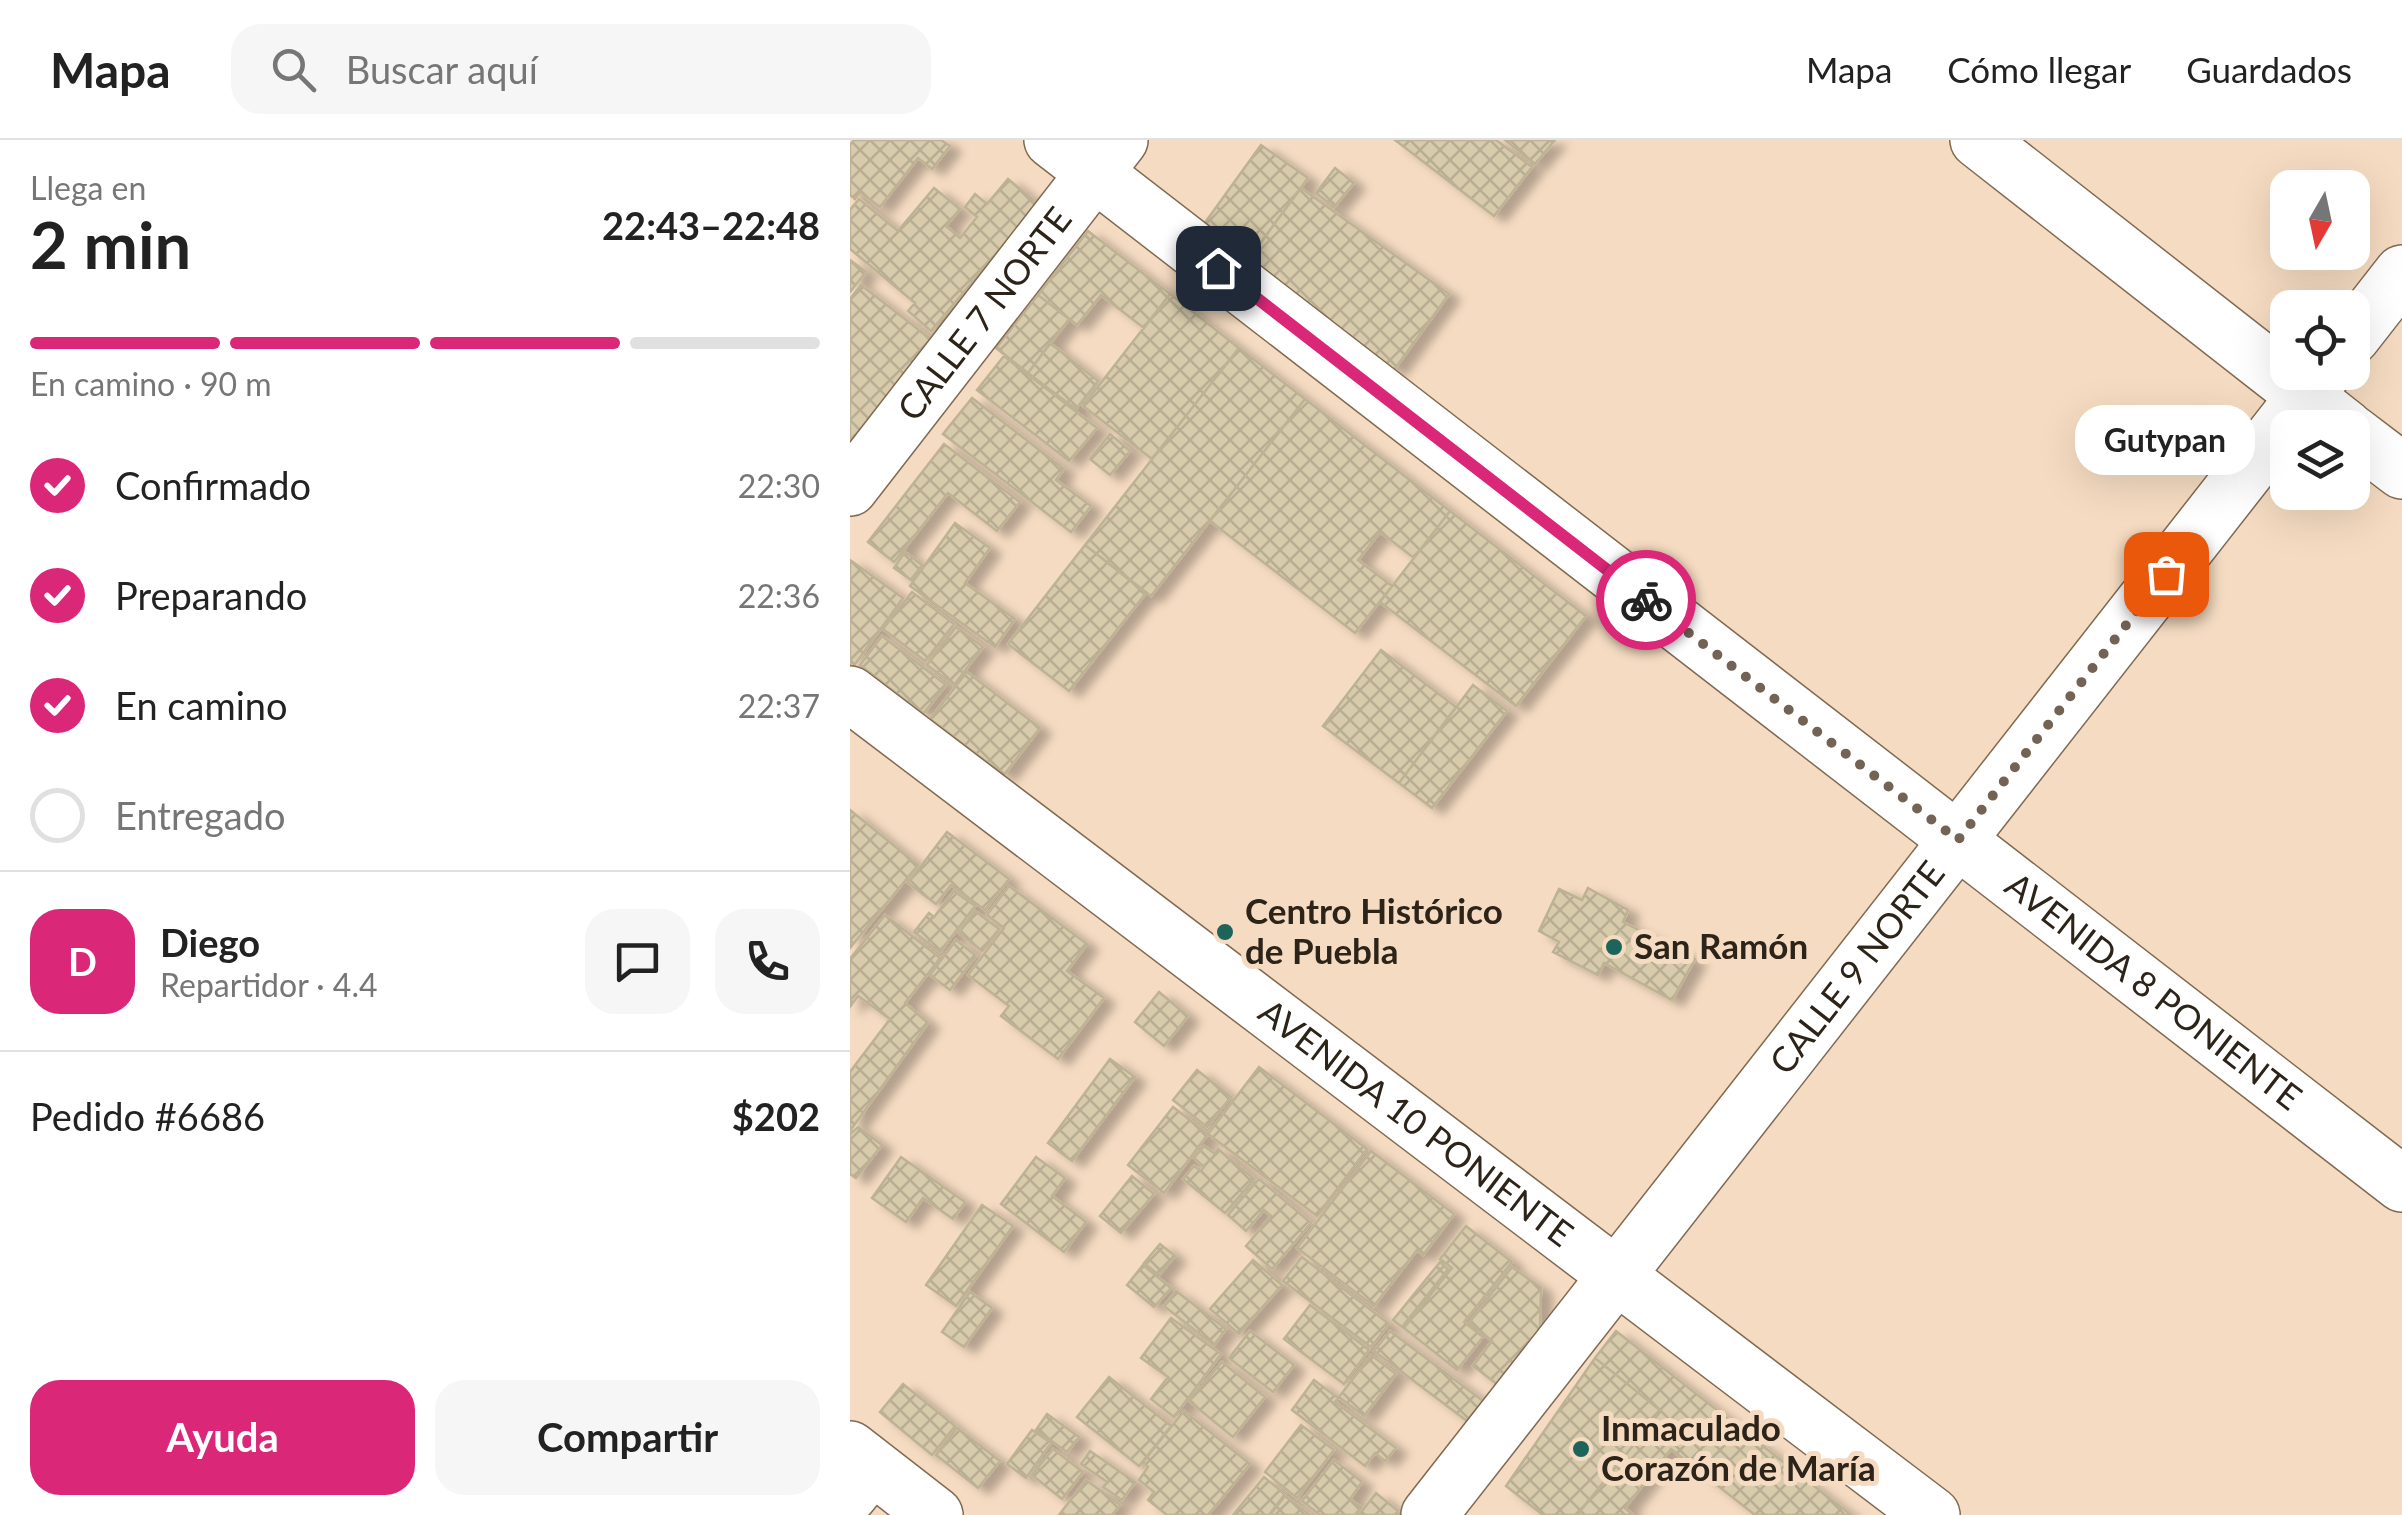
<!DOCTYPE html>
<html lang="es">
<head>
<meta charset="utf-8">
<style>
  :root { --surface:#fff; --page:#f6f6f6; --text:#222; --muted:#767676; --line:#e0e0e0; --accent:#db2777 }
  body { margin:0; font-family:Lato,sans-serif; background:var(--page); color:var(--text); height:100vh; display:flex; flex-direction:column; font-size:38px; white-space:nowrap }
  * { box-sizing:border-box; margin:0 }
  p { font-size:32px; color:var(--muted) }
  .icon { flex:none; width:55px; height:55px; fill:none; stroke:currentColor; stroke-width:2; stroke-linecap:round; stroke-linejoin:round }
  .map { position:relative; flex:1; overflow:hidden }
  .side { display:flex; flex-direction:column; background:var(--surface); width:850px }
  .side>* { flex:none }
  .needle { width:65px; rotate:189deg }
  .tools { position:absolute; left:1420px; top:30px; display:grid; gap:20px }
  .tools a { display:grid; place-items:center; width:100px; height:100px; border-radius:20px; background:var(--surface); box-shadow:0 10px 40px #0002; font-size:50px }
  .pin { position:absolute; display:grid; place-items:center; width:85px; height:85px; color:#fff; margin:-42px; border-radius:20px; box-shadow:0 5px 15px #0006 }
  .courier { position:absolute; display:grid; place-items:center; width:100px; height:100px; margin:-50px; border:8px solid #db2777; border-radius:50%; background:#fff; color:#222; box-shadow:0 2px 12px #0007 }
  .bubble { position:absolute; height:70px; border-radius:30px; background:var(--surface); box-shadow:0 10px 40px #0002; font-size:32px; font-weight:700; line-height:70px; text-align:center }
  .head em { font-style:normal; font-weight:700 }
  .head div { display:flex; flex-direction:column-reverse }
  .head { display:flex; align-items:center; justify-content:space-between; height:170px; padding:0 30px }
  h1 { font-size:65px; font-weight:700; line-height:75px }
  .bar { display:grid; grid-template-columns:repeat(4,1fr); gap:15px 10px; align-content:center; height:120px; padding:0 30px }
  .bar i { height:12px; border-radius:8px; background:var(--line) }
  .bar .active { background:var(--accent) }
  .bar p { grid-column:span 4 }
  .line { display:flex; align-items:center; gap:25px; padding:0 30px; border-top:2px solid var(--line) }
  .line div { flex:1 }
  .round { display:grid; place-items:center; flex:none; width:105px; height:105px; border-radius:30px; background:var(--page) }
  ol { padding:0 30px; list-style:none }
  li { display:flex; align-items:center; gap:30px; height:110px }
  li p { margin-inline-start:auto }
  li .icon { padding:10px; border-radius:50%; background:var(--accent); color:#fff; stroke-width:4 }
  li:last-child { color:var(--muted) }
  li i { width:55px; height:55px; border:5px solid var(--line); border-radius:50% }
  .action { display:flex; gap:20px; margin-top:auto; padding:20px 30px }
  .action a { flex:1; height:115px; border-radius:30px; background:var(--accent); color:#fff; font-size:40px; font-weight:700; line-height:115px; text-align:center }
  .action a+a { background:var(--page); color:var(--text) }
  header { display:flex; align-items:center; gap:60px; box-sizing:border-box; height:140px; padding:0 50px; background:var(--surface); border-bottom:2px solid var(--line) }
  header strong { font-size:48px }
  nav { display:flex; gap:55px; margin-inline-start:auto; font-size:35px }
  .search { width:700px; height:90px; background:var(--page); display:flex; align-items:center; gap:25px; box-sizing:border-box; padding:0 35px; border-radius:30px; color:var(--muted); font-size:38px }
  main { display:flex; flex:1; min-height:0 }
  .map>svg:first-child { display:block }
  .building { fill:url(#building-cross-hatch); stroke:#bdb293; stroke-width:2.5; filter:url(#shadow) }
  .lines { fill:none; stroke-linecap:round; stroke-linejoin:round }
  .minor-casing { stroke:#806a52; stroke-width:58 }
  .major-casing { stroke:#806a52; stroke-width:58 }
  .minor { stroke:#fff; stroke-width:55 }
  .major { stroke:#fff; stroke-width:55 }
  .done { stroke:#726354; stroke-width:10; stroke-dasharray:0 18 }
  .route { stroke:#db2777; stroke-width:12 }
  .poi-dot { fill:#1d655a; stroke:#f5dbc1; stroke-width:4 }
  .labels { text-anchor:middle; stroke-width:10; stroke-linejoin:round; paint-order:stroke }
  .street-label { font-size:35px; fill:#2c2319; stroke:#f5dbc1 }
  .poi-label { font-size:35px; font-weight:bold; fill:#2c2319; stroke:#f5dbc1; text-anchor:start }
</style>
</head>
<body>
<header>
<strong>Mapa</strong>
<div class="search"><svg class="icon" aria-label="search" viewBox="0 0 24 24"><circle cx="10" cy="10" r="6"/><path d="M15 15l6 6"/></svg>Buscar aquí</div>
<nav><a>Mapa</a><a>Cómo llegar</a><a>Guardados</a></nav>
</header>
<main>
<section class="side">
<div class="head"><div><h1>2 min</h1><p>Llega en</p></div><em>22:43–22:48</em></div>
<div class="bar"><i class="active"></i><i class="active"></i><i class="active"></i><i></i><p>En camino · 90 m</p></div>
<ol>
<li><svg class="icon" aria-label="check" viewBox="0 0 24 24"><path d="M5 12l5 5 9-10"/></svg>Confirmado<p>22:30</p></li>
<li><svg class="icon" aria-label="check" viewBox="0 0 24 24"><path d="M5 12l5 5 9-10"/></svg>Preparando<p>22:36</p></li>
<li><svg class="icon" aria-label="check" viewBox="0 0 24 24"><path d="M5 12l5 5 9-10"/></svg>En camino<p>22:37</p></li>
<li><i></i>Entregado</li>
</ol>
<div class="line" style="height:180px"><b class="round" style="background:var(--accent);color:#fff">D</b><div><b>Diego</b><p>Repartidor · 4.4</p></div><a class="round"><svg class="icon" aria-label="chat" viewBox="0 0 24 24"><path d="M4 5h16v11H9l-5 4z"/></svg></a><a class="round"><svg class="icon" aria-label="phone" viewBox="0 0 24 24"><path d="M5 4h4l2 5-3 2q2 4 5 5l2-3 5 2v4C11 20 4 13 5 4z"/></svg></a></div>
<div class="line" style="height:130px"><div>Pedido #6686</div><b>$202</b></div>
<div class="action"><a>Ayuda</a><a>Compartir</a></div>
</section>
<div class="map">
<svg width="1552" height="1375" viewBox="0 0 1552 1375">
  <defs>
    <pattern id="building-cross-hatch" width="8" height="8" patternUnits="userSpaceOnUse" patternTransform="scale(2.5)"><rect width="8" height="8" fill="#d7cbab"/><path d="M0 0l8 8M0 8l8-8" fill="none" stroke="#b9ae93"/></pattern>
    <filter id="shadow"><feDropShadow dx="11" dy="6" stdDeviation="5" flood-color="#0004"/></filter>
  </defs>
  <rect width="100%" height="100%" fill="#f5dbc1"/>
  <!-- building -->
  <path class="building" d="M4 0H91L100 6 82 29 68 18 30 67 10 52 5 59 0 55V5Z
    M545 0H646L682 27 644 76Z
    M655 0H705L685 24Z
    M411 5 458 38 395 124 349 91Z
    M485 28 504 43 484 67 466 53Z
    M158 39 188 64 81 191 58 171 65 163 0 109V70L9 59 48 91 84 48 110 69 96 86 110 98 127 77 115 67 125 54 137 64Z
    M451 48 599 154 544 230 395 124Z
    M238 91 320 154 294 188 251 155 227 185 188 155Z
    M0 120 16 132 0 152Z
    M11 145 87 204 0 314V159Z
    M320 154 389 208 302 319 233 266Z
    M188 155 219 179 178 233 146 208Z
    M200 203 248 241 226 269 178 233Z
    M389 208 455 259 301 456 235 405Z
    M154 216 247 288 219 321 127 250Z
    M122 258 214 329 206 340 241 366 221 392 93 294Z
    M455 259 600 371 564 418 530 392 508 420 542 446 505 493 360 381Z
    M260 294 280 311 260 335 240 319Z
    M94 304 170 362 147 391 98 353 44 422 18 402Z
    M600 371 736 476 666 566 530 462Z
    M105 383 140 408 115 443 165 479 145 507 60 446Z
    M235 405 296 453 219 551 158 504Z
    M55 412 72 425 61 440 44 428Z
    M0 420 53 458 3 527 0 525Z
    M62 452 104 484 75 521 33 489Z
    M106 487 133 507 104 545 77 525Z
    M32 496 96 545 73 574 10 525Z
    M531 510 606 567 549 643 473 586Z
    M117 532 190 588 154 635 80 579Z
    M623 545 657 571 582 668 549 643Z
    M0 670 68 725 0 808Z
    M97 692 159 739 135 770 101 745 86 764 58 743Z
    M159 746 237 804 217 831 254 858 208 919 151 876 159 866 118 835 154 788 137 775Z
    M738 748 778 770 773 782 845 819 822 860 754 823 748 835 703 812 709 802 689 791 709 749 732 760Z
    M104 751 125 766 90 812 64 792 79 773 84 777Z
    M125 771 149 789 132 811 109 793Z
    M35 775 90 818 55 863 78 883 0 991V932L40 879 8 856 0 867V819Z
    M106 800 126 816 100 850 80 835Z
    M309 852 338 876 314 906 285 882Z
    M260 919 285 937 222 1021 198 1003Z
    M409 927 517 1009 467 1076 358 994Z
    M347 930 381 957 357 987 323 960Z
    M323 967 358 994 314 1053 278 1025Z
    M8 987 32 1005 6 1038 0 1034V994Z
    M354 1006 365 1014 368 1009 404 1039 375 1073 333 1039 344 1026 351 1031 354 1027 344 1018Z
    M521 1011 604 1074 573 1115 567 1110 524 1166 447 1108Z
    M51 1017 115 1062 103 1079 73 1058 56 1082 22 1058Z
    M186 1017 215 1038 202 1056 236 1082 214 1112 151 1064Z
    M282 1036 304 1054 271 1093 250 1076Z
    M409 1039 461 1083 422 1129 396 1106 421 1076 414 1070 396 1091 378 1075Z
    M132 1065 163 1086 106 1166 76 1145Z
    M616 1086 662 1122 614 1182 633 1197 607 1230 554 1188 602 1128 590 1119Z
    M310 1104 325 1116 309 1135 294 1123Z
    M452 1117 539 1184 521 1207 433 1141Z
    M403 1120 432 1145 389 1194 360 1169Z
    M590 1122 598 1129 552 1187 543 1180Z
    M293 1125 321 1148 304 1167 277 1145Z
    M662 1127 691 1148 690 1190 648 1245 623 1226 642 1201 619 1183Z
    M326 1151 376 1189 364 1205 314 1166Z
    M120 1152 142 1168 114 1207 92 1192Z
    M460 1165 519 1210 494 1244 434 1199Z
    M321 1178 371 1214 324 1277 301 1259 318 1237 291 1218Z
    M400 1191 444 1225 423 1252 379 1218Z
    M540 1191 633 1261 617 1281 524 1211Z
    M766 1191 1001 1375H905L821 1309 775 1368 783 1375H727L811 1271 745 1218Z
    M521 1215 546 1234 514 1276 489 1257Z
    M745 1218 811 1271 727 1375H693L656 1346Z
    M372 1222 415 1257 383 1297 339 1261Z
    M259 1237 321 1286 289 1326 227 1277Z
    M464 1240 488 1258 485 1262 546 1308 535 1321 525 1313 515 1326 442 1270Z
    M53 1244 105 1286 82 1315 30 1272Z
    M334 1271 400 1324 358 1375H317L298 1360 304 1352 289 1340 298 1327 293 1322Z
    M197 1274 229 1297 217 1312 186 1290Z
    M451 1285 484 1310 447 1358 415 1332Z
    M107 1288 150 1321 128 1348 86 1315Z
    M182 1290 201 1303 176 1338 157 1324Z
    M203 1309 233 1332 212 1359 182 1335Z
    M240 1311 285 1342 272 1360 253 1347 257 1342 231 1324Z
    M484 1320 512 1342 500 1359 511 1367 505 1375H470L452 1361Z
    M414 1337 435 1354 419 1375H383Z
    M236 1340 270 1365 262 1375H209Z
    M526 1353 548 1371 545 1375H509Z
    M435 1356 460 1375H420Z"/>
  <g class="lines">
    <!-- minor casing -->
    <g class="minor-casing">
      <g id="minor">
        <path id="s1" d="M202 0 1552 1044"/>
        <path d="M1128 0 1496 288"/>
        <path d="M1502 197 1552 133"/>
        <path d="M1502 293 1552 331"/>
        <path id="s2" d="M0 348 270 0"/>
        <path d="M0 1354 22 1327"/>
        <path id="s3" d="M579 1375 1474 232"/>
      </g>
    </g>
    <!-- major casing -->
    <g class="major-casing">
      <g id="major">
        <path id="s4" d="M0 554 1082 1375"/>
        <path d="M0 1309 85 1375"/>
      </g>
    </g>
    <!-- minor -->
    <use href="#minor" class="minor"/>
    <!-- major -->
    <use href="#major" class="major"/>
  </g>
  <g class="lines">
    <!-- done -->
    <path class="done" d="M796 460 1108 700 1316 434"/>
    <!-- route -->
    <path class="route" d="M368 128 796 460"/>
  </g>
  <!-- markers -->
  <g class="poi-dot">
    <circle cx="375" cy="792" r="10"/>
    <circle cx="764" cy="807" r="10"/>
    <circle cx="731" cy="1309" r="10"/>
  </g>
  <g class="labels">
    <!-- street labels -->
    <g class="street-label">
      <text dy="12" stroke="none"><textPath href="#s2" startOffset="220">CALLE 7 NORTE</textPath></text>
      <text dy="12" stroke="none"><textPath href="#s3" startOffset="695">CALLE 9 NORTE</textPath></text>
      <text dy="12" stroke="none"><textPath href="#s1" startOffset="1392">AVENIDA 8 PONIENTE</textPath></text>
      <text dy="12" stroke="none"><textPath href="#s4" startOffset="710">AVENIDA 10 PONIENTE</textPath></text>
    </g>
    <!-- poi labels -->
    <g class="poi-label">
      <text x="395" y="784">Centro Histórico<tspan x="395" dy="40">de Puebla</tspan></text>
      <text x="784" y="819">San Ramón</text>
      <text x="751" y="1301">Inmaculado<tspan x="751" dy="40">Corazón de María</tspan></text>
    </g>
  </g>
</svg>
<div class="tools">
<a><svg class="needle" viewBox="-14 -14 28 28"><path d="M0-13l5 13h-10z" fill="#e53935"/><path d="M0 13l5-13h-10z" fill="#767676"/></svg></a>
<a><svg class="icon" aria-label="locate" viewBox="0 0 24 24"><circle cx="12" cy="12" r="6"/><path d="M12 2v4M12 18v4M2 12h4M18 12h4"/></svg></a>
<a><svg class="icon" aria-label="layers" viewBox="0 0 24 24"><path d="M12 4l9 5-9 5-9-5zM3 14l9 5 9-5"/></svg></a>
</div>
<div class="pin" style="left:1316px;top:434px;background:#ea580c"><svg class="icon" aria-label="bag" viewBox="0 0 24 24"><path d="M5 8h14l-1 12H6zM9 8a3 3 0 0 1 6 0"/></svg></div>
<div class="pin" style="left:368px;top:128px;background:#1f2937"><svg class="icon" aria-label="home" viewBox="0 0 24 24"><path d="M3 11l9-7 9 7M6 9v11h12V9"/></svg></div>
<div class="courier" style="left:796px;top:460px"><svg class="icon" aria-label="bike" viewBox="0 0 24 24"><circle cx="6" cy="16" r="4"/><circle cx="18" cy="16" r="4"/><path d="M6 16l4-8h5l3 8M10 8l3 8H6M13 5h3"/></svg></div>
<div class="bubble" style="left:1225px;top:265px;width:180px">Gutypan</div>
</div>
</main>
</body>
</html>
